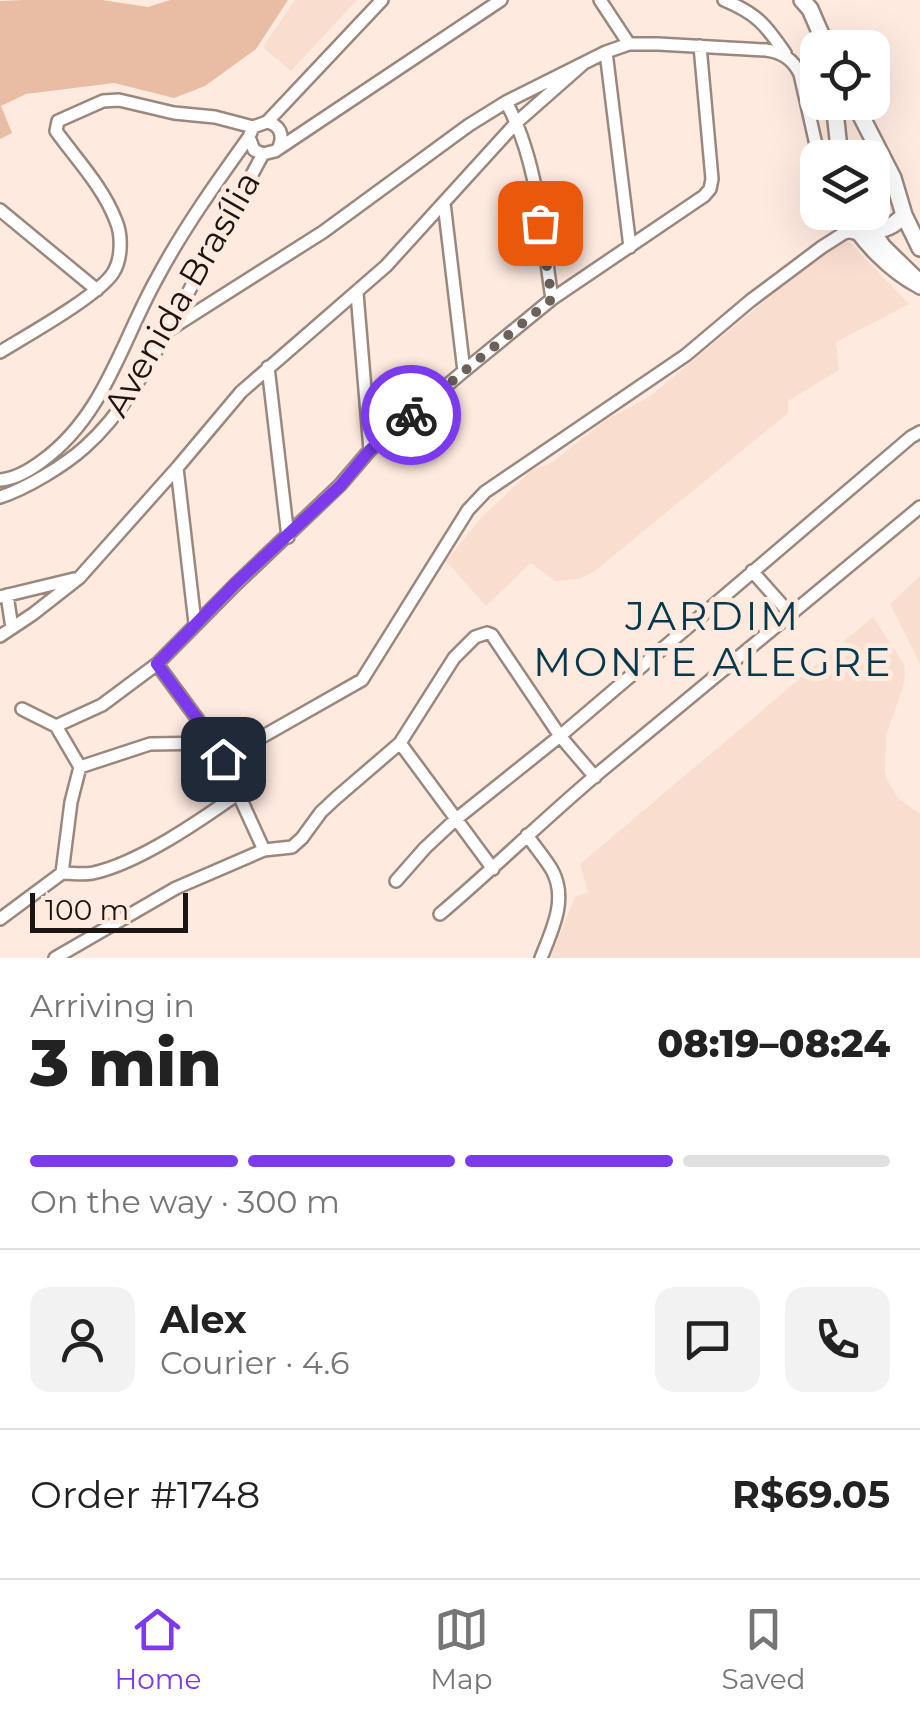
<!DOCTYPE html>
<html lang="en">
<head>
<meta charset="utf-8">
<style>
  :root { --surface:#fff; --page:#f2f2f2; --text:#222; --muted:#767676; --line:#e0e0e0; --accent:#7c3aed }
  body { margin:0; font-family:Montserrat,sans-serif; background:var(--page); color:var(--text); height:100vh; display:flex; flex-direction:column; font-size:38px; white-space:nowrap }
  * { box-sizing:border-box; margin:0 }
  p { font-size:32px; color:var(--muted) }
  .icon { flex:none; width:55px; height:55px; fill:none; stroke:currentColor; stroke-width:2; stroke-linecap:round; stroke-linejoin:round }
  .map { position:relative; height:958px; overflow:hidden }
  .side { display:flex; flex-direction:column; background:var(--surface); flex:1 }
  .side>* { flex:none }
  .controls { position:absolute; left:800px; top:30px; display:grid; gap:20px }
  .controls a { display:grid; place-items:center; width:90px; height:90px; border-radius:20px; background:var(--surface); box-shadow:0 10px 40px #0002; font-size:50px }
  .scale { position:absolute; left:30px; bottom:25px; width:158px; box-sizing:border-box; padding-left:10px; border:5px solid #1c1512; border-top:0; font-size:28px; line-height:35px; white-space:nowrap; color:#1c1512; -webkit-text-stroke:8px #ffeae0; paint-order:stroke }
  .pin { position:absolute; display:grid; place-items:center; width:85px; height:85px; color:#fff; margin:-42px; border-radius:20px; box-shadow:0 5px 15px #0006 }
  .courier { position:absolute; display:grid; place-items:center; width:100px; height:100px; margin:-50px; border:8px solid #7c3aed; border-radius:50%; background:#fff; color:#222; box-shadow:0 2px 12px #0007 }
  .headline em { font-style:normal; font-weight:800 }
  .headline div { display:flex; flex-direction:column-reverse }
  .headline { display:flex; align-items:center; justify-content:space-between; height:170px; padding:0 30px }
  h1 { font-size:65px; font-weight:800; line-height:75px }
  .bar { display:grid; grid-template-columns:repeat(4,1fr); gap:15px 10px; align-content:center; height:120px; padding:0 30px }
  .bar i { height:12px; border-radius:8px; background:var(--line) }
  .bar .current { background:var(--accent) }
  .bar p { grid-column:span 4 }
  .line { display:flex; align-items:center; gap:25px; padding:0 30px; border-top:2px solid var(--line) }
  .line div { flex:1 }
  .round { display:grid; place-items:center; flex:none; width:105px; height:105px; border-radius:20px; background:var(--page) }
  .tabs { display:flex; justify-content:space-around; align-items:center; height:140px; border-top:2px solid var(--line); background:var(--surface); font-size:28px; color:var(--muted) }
  .tabs a { display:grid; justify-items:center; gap:5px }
  .tabs .current { color:var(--accent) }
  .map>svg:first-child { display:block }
  .built { fill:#f9ddcf }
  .green { fill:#e9bca4 }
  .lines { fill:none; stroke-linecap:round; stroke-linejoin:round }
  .minor-casing { stroke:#9a887e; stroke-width:16 }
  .major-casing { stroke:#9a887e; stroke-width:20 }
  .minor { stroke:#fff; stroke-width:11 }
  .major { stroke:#fff; stroke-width:15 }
  .done { stroke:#6b605a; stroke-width:10; stroke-dasharray:0 18 }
  .route { stroke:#7c3aed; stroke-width:12 }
  .labels { text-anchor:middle; stroke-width:10; stroke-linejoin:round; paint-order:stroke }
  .street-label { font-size:35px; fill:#1c1512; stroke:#ffeae0 }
  .quarter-label { font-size:40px; letter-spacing:2.5px; fill:#07394d; stroke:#ffeae0 }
</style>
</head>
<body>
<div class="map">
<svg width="920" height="958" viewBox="0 0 920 958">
  <rect width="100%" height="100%" fill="#ffeae0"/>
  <!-- built -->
  <path class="built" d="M295 0H357L291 71 263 47Z
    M843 236 909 304 836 342 839 370 788 401V413L596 570 580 579 555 581 531 563 486 606 446 561 482 517 532 470 551 463 606 420 649 397Z
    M920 576V664L890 604Z
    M873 617 904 664 905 675 903 688 886 735 885 771 887 780 898 798 920 814V958H550L575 897 588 892 580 864Z"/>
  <!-- green -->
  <path class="green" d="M23 0H102L148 7 170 0H288L256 49 205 86 174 98 114 83 26 94 1 106 12 133 0 139V1Z"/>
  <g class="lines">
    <!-- minor casing -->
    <g class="minor-casing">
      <path id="minor" d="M382 0 267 122 253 127 249 137 254 150 263 154 275 151 501 0
        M600 0 629 44
        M724 0C757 14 765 24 785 53
        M606 52 630 247
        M506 102C538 160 542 234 552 299
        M267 122C280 125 284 135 279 147
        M444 203 464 371
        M0 210 97 290
        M843 212C861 243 889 272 920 288
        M357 293 370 450
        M167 331 323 232 469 125 506 102 606 52 629 44H658L766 50C782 52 793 59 800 74L819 158
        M0 352C26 336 98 296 113 273 122 259 122 235 116 221 103 187 77 160 56 131L58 121 103 101 119 100 174 113 215 117 253 127
        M268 367 288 537
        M177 468 195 623
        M0 480C15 479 30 470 42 461 104 416 121 343 156 280 183 229 216 183 249 137
        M0 497C26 489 65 465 85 447 128 409 156 351 183 302 210 253 236 204 263 154
        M752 571 791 615
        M7 595 12 628
        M0 597 74 579
        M0 636 33 614 79 578 177 468 241 392 386 266 517 122 584 63
        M157 664 215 743 264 850
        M22 709 56 726
        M56 726 102 705 157 664 235 585 340 485 370 450 464 371 552 299 704 196 710 189 712 179 700 46
        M56 726 80 767
        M400 743 493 869
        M223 759 362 680 468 510 485 492 686 355 750 301 822 247 844 233 854 231
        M527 835C535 847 545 858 552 870 568 899 552 930 541 958
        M62 873C72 873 84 875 93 873 139 863 201 820 239 793
        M396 881 425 848 455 820 560 736 911 437 920 432
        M440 914C493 869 542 821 595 776 703 686 812 597 920 507
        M0 919 62 873 71 802 80 767 150 744 215 743
        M55 958 176 888 264 850 292 847 302 838 321 812 336 798 400 743 454 658 475 637 487 633 492 635 560 736 595 777"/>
    </g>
    <!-- major casing -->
    <g class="major-casing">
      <path id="major" d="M802 0 810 9 827 48
        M834 102 840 158
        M854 102 893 178 904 215 920 248
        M872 178 885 176 893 178
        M859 212 883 247 920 283
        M854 231C875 232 890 231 904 215"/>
    </g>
    <!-- minor -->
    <use href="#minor" class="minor"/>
    <!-- major -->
    <use href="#major" class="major"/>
  </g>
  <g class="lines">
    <!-- done -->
    <path class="done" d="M411 415 552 299 540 223"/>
    <!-- route -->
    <path class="route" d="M223 759 215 743 157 664 235 584 340 486 370 450 411 415"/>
  </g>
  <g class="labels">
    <!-- street labels -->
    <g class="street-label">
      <text transform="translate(182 294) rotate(-60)" y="12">Avenida Brasília</text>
    </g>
    <!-- quarter labels -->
    <g class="quarter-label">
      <text x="713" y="630">JARDIM<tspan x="713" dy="46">MONTE ALEGRE</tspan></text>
    </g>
  </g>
</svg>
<div class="controls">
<a><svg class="icon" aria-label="locate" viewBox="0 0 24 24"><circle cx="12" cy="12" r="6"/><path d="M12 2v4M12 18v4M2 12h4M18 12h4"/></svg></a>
<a><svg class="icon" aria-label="layers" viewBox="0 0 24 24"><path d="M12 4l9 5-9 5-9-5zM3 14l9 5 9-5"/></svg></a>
</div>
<div class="scale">100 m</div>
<div class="pin" style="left:540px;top:223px;background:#ea580c"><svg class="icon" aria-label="bag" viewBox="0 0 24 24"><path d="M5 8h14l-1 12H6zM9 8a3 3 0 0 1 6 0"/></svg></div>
<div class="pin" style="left:223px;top:759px;background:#1f2937"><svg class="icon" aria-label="home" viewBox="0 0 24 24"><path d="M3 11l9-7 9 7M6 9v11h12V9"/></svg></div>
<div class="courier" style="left:411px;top:415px"><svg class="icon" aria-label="bike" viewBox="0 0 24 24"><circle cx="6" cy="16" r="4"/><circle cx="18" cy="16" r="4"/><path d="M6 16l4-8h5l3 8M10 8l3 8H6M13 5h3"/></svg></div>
</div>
<section class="side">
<div class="headline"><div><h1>3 min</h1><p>Arriving in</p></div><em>08:19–08:24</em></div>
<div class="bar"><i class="current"></i><i class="current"></i><i class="current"></i><i></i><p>On the way · 300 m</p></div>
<div class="line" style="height:180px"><a class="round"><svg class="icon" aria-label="person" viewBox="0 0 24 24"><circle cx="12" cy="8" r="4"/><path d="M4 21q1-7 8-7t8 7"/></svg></a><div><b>Alex</b><p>Courier · 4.6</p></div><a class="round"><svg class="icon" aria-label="chat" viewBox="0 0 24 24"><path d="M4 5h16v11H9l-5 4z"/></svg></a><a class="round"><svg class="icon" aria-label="phone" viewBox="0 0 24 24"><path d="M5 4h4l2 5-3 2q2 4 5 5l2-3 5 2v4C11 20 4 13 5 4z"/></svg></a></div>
<div class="line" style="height:130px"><div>Order #1748</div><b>R$69.05</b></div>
</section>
<nav class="tabs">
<a class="current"><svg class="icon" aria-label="home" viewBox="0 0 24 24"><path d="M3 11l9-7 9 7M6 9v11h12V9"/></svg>Home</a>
<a><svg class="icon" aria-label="map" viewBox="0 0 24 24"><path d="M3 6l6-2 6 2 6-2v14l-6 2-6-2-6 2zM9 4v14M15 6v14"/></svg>Map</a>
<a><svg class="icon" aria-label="saved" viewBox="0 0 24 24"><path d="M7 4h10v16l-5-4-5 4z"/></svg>Saved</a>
</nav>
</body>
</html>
